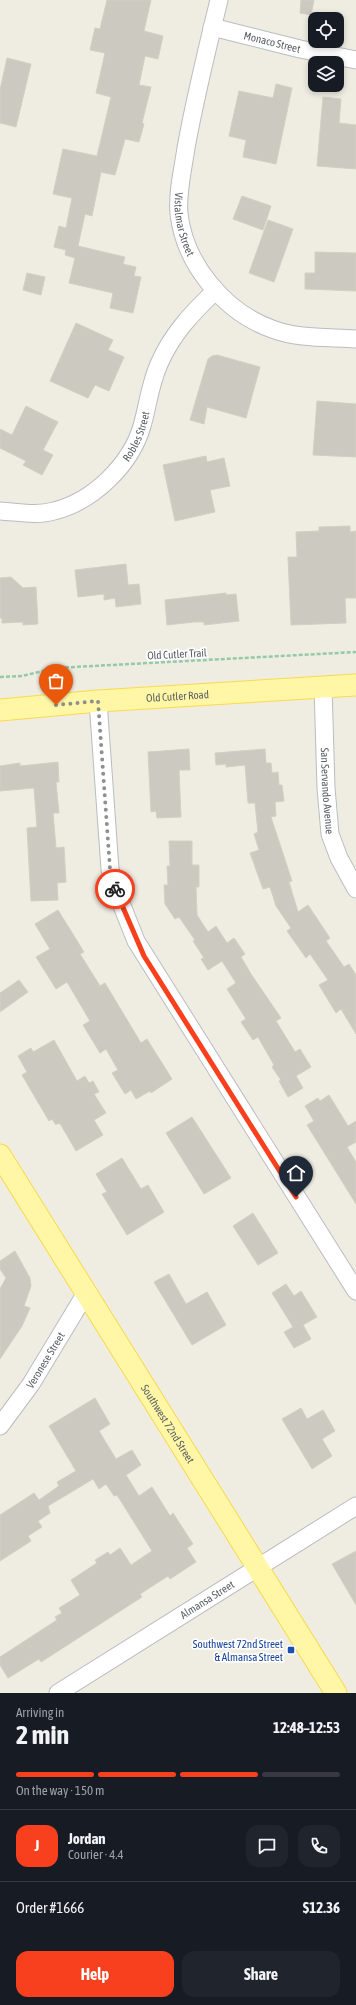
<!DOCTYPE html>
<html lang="en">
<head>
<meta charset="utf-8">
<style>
  :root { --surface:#171b24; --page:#20242c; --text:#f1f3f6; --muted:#9ea1a6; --line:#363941; --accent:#f8401e }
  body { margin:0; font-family:"Asap Condensed",sans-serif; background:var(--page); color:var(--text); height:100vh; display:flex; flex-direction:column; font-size:15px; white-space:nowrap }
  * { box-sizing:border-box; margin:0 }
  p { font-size:13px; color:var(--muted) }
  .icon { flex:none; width:22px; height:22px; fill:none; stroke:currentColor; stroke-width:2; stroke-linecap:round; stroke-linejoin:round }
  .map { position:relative; height:1693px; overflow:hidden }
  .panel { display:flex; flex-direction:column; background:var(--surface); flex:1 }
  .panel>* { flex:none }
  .controls { position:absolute; left:308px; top:12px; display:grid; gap:8px }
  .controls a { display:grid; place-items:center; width:36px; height:36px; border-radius:8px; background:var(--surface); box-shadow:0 2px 6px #0003; font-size:20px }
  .pin { position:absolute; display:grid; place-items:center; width:34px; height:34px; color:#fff; margin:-41px -17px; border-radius:50% 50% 50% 0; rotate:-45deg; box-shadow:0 0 4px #0007 }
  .pin .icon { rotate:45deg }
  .courier { position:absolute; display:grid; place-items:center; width:40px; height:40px; margin:-20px; border:3px solid #f8401e; border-radius:50%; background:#fff; color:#222; box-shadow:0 1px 5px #0007 }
  .overview em { font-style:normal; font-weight:700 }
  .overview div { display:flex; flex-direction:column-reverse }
  .overview { display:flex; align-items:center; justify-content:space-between; height:68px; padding:0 16px }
  h1 { font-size:26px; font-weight:700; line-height:30px }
  .bar { display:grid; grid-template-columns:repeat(4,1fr); gap:6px 4px; align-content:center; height:48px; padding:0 16px }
  .bar i { height:5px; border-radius:3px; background:var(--line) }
  .bar .current { background:var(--accent) }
  .bar p { grid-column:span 4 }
  .line { display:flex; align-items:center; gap:10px; padding:0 16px; border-top:1px solid var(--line) }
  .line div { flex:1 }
  .round { display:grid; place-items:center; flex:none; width:42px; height:42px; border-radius:12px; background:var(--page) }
  .action { display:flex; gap:8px; margin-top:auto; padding:8px 16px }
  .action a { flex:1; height:46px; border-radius:12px; background:var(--accent); color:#fff; font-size:16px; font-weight:700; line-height:46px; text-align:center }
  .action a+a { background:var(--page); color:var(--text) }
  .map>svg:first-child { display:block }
  .building { fill:#ccc9c1; stroke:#d4cfbf }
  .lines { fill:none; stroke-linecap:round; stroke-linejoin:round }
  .minor-casing { stroke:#babcc2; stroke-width:19 }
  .major-casing { stroke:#fdd94c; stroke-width:23 }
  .path { stroke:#94caa8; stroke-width:2.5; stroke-dasharray:4 2; stroke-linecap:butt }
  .minor { stroke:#fff; stroke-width:17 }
  .major { stroke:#fff7a6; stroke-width:21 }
  .done { stroke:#8e9090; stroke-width:4; stroke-dasharray:0 7.2 }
  .route { stroke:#f8401e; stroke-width:5 }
  .transit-dot { fill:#1a4fb4; stroke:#fff; stroke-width:1.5 }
  .labels { text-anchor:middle; stroke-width:3.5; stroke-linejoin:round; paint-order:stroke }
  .street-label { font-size:11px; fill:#5a5e64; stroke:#fff }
  .transit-label { font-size:11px; fill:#164399; stroke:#fff; text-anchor:end }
</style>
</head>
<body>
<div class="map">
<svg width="356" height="1693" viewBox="0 0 356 1693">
  <rect width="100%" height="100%" fill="#efede2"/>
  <!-- building -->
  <path class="building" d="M107 0H151L144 31 163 36 158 59 145 56 139 85 151 87 142 123 144 124 139 142 125 139 115 175 101 172 92 216 85 214 78 246 125 257 123 264 136 267 134 276 141 277 133 313 110 308 113 293 69 283 75 258 65 255 66 250 54 247 59 226 66 228 72 198 53 194 63 149 97 156 111 97 96 93 105 53 90 50 95 28 100 29Z
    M301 0H314L311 15 300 13Z
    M7 58 31 64 16 127 0 123V90Z
    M276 84 292 88 276 164 243 157 246 140 229 136 239 91 273 98Z
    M323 97 341 99 339 123 356 125V169L317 166Z
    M242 196 271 206 263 230 233 219Z
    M268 220 293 229 274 282 249 273Z
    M315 252 356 253V291L305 289V273H315Z
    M27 273 45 277 41 295 23 290Z
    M76 323 113 340 108 350 124 357 109 391 95 385 88 398 50 381Z
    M217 355 260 367 246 418 207 407 204 424 190 420 208 359 212 356Z
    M317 401 356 404V457L313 455Z
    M26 406 58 422 43 450 53 455 42 475 23 465 26 461 0 448V429L12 435Z
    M206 456 207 462 224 458 230 486 210 490 215 512 175 521 163 465Z
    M350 526V532L356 531V598H345L346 623 291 625 288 557H297L296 532 319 531V527Z
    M126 564 128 585 139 584 141 604 116 607 115 598 104 600V594L78 597 75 570Z
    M11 577 23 588 36 587 38 624 23 625V622L2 623V618H0V578Z
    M226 593V595L236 594 239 621 204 625V622H194L167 625 165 600Z
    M189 749 190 770H179L181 817 157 818 156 811 151 812 148 752Z
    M265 749 266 763H271L272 773 278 772 279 785H282L284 801 275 802 276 816 271 817 292 881 289 882 298 912 308 905 330 938 326 941 344 967 349 964 356 975V1034L341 1009 336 1013 319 985 328 980 310 954 306 958 287 931 291 928 276 906 270 887 263 889 250 853 259 850 254 834 258 832 255 803H248L245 765 226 767V764L216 765 215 753Z
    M58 762 59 782H56L59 813H53L56 848 64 847 66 882 57 883 58 900 31 901 27 828 37 827 34 788 0 791V766L20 763V766Z
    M169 841H192V865H199V887H196L197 915 208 932 216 926 227 943 234 938 245 954 241 957 251 974 281 1018 276 1021 295 1052 300 1049 311 1067 296 1076 303 1088 288 1097 279 1081 281 1080 272 1067 274 1065 258 1037 253 1040 241 1022 246 1019 227 989 236 983 222 961 208 970 201 959 204 958 193 941 195 940 179 917 175 919 165 904 164 885H168L167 866H170Z
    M58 910 84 952 80 954 100 986 105 983 141 1043 147 1039 172 1079 151 1093 150 1091 136 1099 131 1090 125 1094 112 1073 118 1070 106 1049 100 1053 83 1025 90 1021 67 982 56 989 36 957 50 949 35 924Z
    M19 980 28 992 0 1012V993Z
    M54 1040 77 1081 85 1076 89 1083 93 1081 99 1092 94 1094 106 1113 94 1120 103 1135 76 1151 61 1125 58 1123 56 1125 52 1119 49 1121 22 1075 27 1072 18 1056 31 1048 33 1052Z
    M329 1095 348 1126 356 1121V1142L347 1147 356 1162V1204L307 1125 314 1121 305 1106 318 1098 320 1101Z
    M192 1117 231 1178 204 1194 166 1133Z
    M122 1158 141 1189 148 1185 164 1212 127 1235 102 1194 107 1192 96 1174Z
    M253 1213 278 1253 258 1265 233 1226Z
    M15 1251 30 1278 31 1286 24 1306 30 1308 22 1326 0 1359V1289L6 1278 0 1269V1261Z
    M169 1274 186 1304 207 1292 226 1325 192 1345 154 1282Z
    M286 1284 294 1296 301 1291 317 1317 303 1325 311 1339 294 1348 284 1332 293 1327 272 1293Z
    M95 1398 110 1424 99 1431 116 1459 132 1450 141 1465 126 1475 139 1496 152 1487 170 1516 173 1513 193 1544 187 1548 196 1562 170 1579 168 1576 140 1594 142 1597 41 1662 39 1659 8 1678 0 1665V1657L57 1620 55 1617 62 1613 59 1608 80 1595 71 1580 97 1563 95 1560 108 1552 110 1555 120 1548 131 1565 152 1551 117 1495 114 1496 106 1484 99 1489 93 1479 48 1506 50 1513 38 1521 42 1527 28 1536 31 1541 0 1561V1515L34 1493 39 1500 59 1486 57 1482 76 1471 49 1426Z
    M301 1408 307 1419 323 1410 335 1431 322 1439 332 1456 312 1469 282 1419Z
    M356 1551V1605L332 1564Z"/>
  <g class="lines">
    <!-- minor casing -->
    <g class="minor-casing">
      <g id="minor">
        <path id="s1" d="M219 0C207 49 195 98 186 148 183 169 177 193 179 214 185 265 225 312 272 329 298 339 328 337 356 339"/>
        <path id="s2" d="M212 27 300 49 356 60"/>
        <path id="s3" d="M0 511C18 512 37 516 54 511 94 501 131 464 142 426 148 405 150 384 159 364 172 334 192 313 215 291"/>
        <path id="s4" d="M323 686 326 788 330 834 339 858 356 889"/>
        <path d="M98 701 110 869 115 888 136 941 356 1291"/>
        <path id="s5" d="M0 1426 31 1384 86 1293"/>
        <path id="s6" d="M58 1693 356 1506"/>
      </g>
    </g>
    <!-- major casing -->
    <g class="major-casing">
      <g id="major">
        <path id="s7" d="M0 710 98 701 356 685"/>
        <path id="s8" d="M0 1155 336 1693"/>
      </g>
    </g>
    <!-- path -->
    <path class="path" d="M0 677 22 676 55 668 356 652"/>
    <!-- minor -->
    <use href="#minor" class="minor"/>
    <!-- major -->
    <use href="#major" class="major"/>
  </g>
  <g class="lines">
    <!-- done -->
    <path class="done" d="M56 705 98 701 110 869 115 889"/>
    <!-- route -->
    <path class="route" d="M115 889 144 956 296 1197"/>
  </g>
  <!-- markers -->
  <rect class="transit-dot" x="287" y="1646" width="8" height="8" rx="2"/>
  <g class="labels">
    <!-- street labels -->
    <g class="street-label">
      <text dy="4" stroke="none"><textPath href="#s2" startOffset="62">Monaco Street</textPath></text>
      <text dy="4" stroke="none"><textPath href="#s1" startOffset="229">Vistalmar Street</textPath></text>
      <text dy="4" stroke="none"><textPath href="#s3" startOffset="170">Robles Street</textPath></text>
      <text transform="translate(177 654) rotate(-3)" y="4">Old Cutler Trail</text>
      <text dy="4" stroke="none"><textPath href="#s7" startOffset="178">Old Cutler Road</textPath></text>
      <text dy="4" stroke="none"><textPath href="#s4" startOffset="105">San Servando Avenue</textPath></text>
      <text dy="4" stroke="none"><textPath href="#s5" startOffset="80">Veronese Street</textPath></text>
      <text dy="4" stroke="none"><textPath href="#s8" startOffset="317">Southwest 72nd Street</textPath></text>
      <text dy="4" stroke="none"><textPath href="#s6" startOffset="176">Almansa Street</textPath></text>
    </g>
    <!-- transit labels -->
    <g class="transit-label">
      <text x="283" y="1648">Southwest 72nd Street<tspan x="283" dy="13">&amp; Almansa Street</tspan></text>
    </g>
  </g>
</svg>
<div class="controls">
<a><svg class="icon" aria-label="locate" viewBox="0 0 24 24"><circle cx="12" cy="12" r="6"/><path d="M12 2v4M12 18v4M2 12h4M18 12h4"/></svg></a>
<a><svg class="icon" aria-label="layers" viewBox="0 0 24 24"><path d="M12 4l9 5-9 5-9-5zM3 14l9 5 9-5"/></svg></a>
</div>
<div class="pin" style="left:56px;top:705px;background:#ea580c"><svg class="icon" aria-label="bag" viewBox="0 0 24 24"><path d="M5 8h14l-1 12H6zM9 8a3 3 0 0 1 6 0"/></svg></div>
<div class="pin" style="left:296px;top:1197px;background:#1f2937"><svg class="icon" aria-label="home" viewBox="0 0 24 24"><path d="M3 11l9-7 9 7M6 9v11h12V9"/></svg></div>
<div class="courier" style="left:115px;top:889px"><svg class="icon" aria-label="bike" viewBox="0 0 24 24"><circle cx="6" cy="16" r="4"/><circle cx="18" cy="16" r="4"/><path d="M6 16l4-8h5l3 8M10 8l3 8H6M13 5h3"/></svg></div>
</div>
<section class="panel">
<div class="overview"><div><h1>2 min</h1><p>Arriving in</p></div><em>12:48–12:53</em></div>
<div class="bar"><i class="current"></i><i class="current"></i><i class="current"></i><i></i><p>On the way · 150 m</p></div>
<div class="line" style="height:72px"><b class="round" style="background:var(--accent);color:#fff">J</b><div><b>Jordan</b><p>Courier · 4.4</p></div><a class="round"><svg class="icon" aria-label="chat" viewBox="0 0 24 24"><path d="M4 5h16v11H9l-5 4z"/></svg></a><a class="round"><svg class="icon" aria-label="phone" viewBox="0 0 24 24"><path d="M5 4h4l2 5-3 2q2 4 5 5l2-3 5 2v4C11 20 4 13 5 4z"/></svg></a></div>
<div class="line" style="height:52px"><div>Order #1666</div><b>$12.36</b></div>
<div class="action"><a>Help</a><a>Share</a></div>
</section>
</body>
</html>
